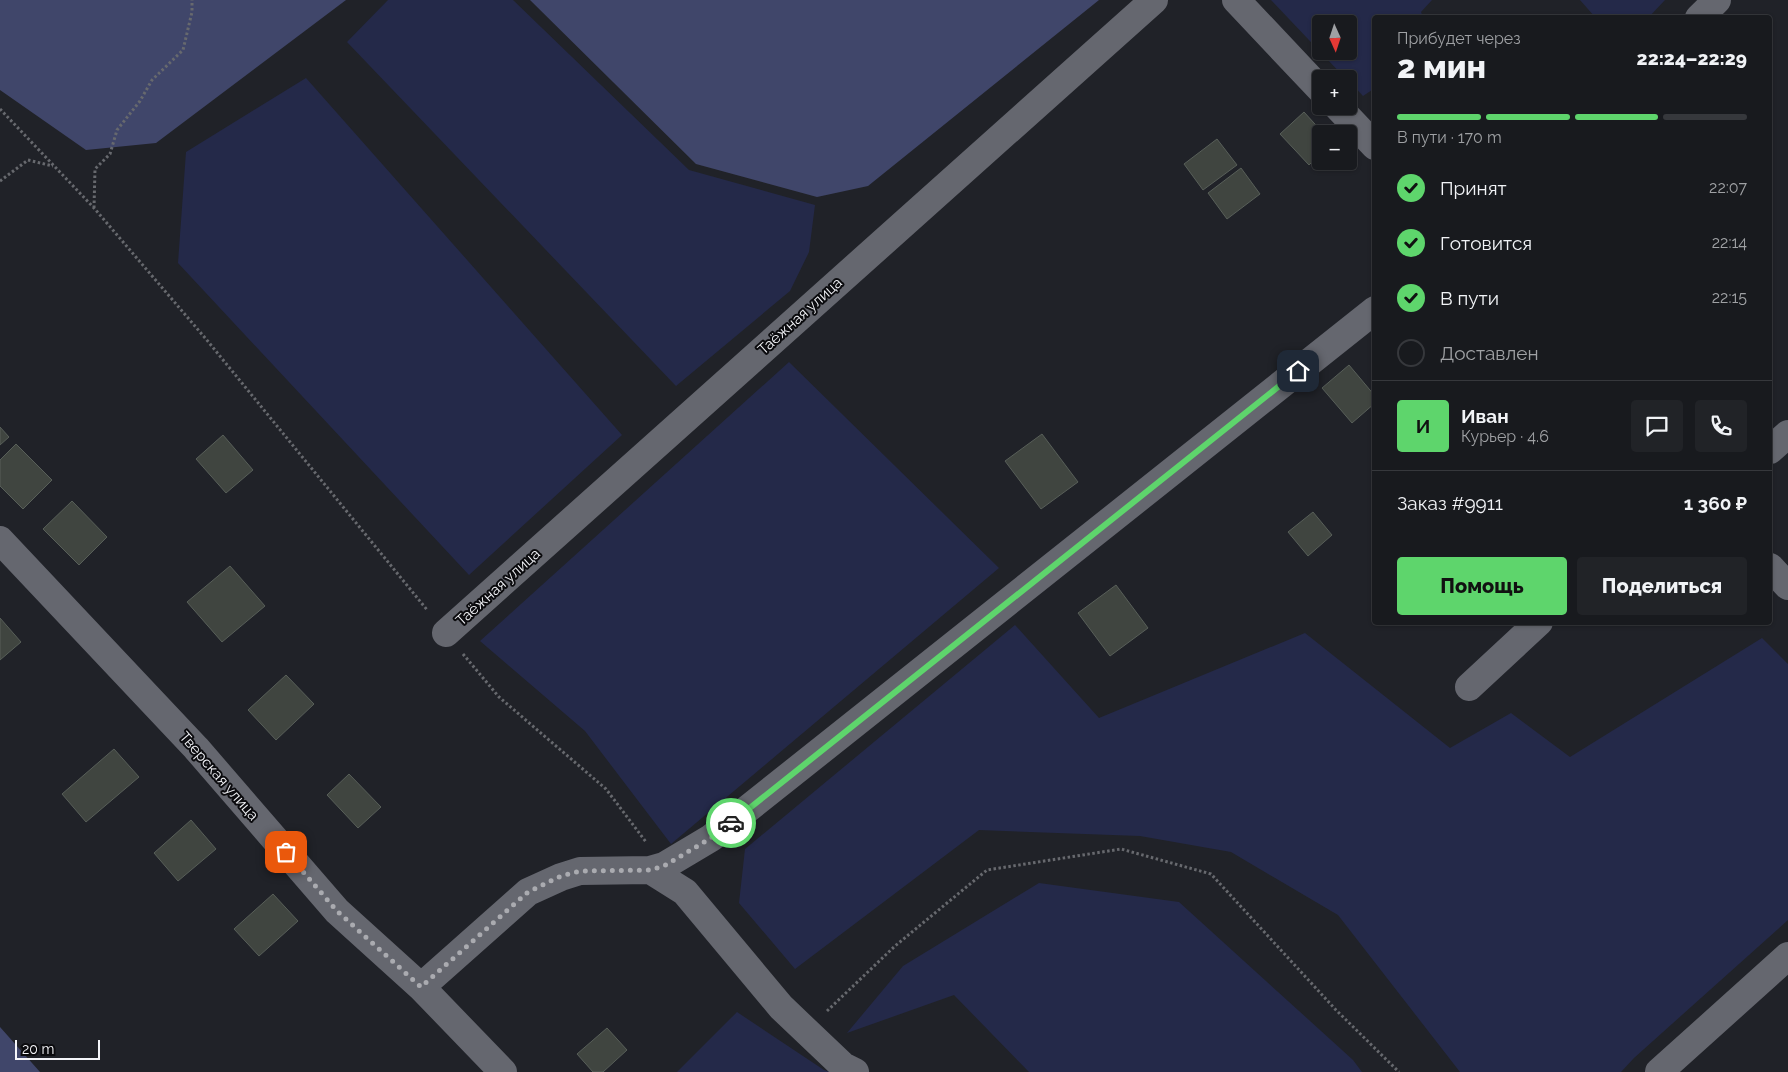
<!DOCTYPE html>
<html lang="ru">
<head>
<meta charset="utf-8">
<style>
  :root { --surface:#181a1e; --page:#212327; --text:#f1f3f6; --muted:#9fa1a4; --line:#36383c; --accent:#5ed56c }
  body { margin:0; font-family:Raleway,sans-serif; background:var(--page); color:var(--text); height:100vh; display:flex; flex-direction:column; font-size:19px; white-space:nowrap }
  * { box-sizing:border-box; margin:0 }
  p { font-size:16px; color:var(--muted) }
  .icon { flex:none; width:28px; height:28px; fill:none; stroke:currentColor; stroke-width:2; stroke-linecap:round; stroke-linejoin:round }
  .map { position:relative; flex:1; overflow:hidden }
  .side { position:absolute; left:1372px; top:15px; width:400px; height:610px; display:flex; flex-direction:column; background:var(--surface); border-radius:5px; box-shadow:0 1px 4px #0004,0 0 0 1px var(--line) }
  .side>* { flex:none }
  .needle { width:32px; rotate:177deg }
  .controls { position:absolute; left:1312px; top:15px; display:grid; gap:10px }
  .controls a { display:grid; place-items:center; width:45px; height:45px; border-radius:5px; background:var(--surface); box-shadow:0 1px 4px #0004,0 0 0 1px var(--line); font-size:25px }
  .scale { position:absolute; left:15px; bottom:12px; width:85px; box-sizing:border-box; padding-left:5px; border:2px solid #f4f5f9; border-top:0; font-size:14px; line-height:18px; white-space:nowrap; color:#f4f5f9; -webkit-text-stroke:4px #0b0b0e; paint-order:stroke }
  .pin { position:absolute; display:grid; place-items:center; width:42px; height:42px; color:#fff; margin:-21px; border-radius:10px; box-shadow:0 2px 8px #0006 }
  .courier { position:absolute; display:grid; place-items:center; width:50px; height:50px; margin:-25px; border:4px solid #5ed56c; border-radius:50%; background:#fff; color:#222; box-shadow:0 1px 6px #0007 }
  .overview em { font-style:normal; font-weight:800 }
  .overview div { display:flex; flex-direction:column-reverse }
  .overview { display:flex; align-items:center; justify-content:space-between; height:85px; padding:0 25px }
  h1 { font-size:32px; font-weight:800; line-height:38px }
  .bar { display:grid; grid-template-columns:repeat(4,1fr); gap:8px 5px; align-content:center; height:60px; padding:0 25px }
  .bar i { height:6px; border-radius:4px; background:var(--line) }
  .bar .on { background:var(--accent) }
  .bar p { grid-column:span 4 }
  .line { display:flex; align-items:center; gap:12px; padding:0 25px; border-top:1px solid var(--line) }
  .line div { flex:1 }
  .round { display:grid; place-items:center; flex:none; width:52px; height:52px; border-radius:5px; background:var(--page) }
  ol { padding:0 25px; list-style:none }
  li { display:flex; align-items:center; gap:15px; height:55px }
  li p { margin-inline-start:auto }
  li .icon { padding:5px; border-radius:50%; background:var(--accent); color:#111; stroke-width:4 }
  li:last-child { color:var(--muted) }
  li i { width:28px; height:28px; border:2px solid var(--line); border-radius:50% }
  .button { display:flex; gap:10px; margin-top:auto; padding:10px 25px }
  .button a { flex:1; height:58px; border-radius:5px; background:var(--accent); color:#111; font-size:20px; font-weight:800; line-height:58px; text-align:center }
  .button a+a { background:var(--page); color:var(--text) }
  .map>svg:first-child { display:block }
  .green { fill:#242949; fill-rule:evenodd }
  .forest { fill:#40466a }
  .building { fill:#404540; stroke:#585f59 }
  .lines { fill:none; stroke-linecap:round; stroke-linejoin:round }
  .path { stroke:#67696e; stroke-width:3; stroke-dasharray:2.5 2.5; stroke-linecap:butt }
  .minor { stroke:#65676f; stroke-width:28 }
  .done { stroke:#aaabb0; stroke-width:5; stroke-dasharray:0 9 }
  .route { stroke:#5ed56c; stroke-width:6 }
  .labels { text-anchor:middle; stroke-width:4; stroke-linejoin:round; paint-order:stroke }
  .street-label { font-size:15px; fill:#f4f5f9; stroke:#0b0b0e }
</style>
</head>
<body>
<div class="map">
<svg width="1788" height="1072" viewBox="0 0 1788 1072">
  <rect width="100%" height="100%" fill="#202228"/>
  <!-- green -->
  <path class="green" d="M388 0H513L689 170 815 205 809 252 790 291 676 386 347 42Z
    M1271 0H1432L1421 12 1423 17 1375 18V88L1363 96 1349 81V79H1346ZM1321 24H1349V51H1321Z
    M1580 0H1665L1648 18 1595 17Z
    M306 78 622 435 469 575 178 263 186 152Z
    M789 362 999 568 671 844 585 731 480 641Z
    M1015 625 1099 718 1305 633 1450 748 1511 713 1570 757 1762 638 1788 664V920L1634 1058 1621 1072H1460L1338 915 1231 852 1140 836 979 830 795 969 739 903 745 849Z
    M1039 883 1179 902 1353 1060 1362 1072H1029L954 995 847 1033 903 966Z
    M737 1012 824 1070 830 1072H677Z"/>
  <!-- forest -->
  <path class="forest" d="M0 0H346L156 143 86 150 0 90Z
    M530 0H1099L868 186 817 197 696 164Z
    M0 1027 40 1072H0Z"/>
  <!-- building -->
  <path class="building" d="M1304 112 1324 134H1321V153L1309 165 1280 134Z
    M1217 139 1237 165 1203 190 1184 164Z
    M1241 168 1260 194 1227 219 1208 193Z
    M1349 365 1375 396V403L1352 423 1322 388Z
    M0 427 9 437 0 445Z
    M1042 434 1078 482 1041 509 1005 461Z
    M223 435 253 470 226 493 196 459Z
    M16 444 52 480 23 509 0 486V460Z
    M72 501 107 537 79 565 43 529Z
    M1313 512 1332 535 1308 556 1288 532Z
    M230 566 265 606 222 642 187 602Z
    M1116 585 1148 628 1110 656 1078 613Z
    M0 618 21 642 0 660Z
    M286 675 314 704 276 740 248 710Z
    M114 749 139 777 86 822 62 794Z
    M349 774 381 807 358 828 327 795Z
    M191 820 216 849 178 881 154 853Z
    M273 894 298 921 259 956 234 929Z
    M607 1028 627 1050 603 1072H593L577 1054Z"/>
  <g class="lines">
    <!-- path -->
    <path class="path" d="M0 109 94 208 206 339 428 611
      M0 181 28 160 53 166
      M94 208 95 169 110 154 117 130 140 101 152 80 183 50 192 12V0
      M463 654 499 697 606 789 646 842
      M827 1011 895 946 987 870 1121 849 1211 874 1336 1010 1399 1072"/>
    <!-- minor -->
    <path class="minor" d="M1236 0 1321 90
      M1699 18 1717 0
      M1337 106 1375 146
      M1770 450 1788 434
      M0 540 196 748 337 911 421 987 503 1072
      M1770 567 1788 586
      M446 633 1154 0
      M1469 687 1539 622
      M650 870 664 866 711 838 1375 310
      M421 987 528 892 561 877 580 871 650 870 685 892 781 1007 843 1066 855 1072
      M1659 1072 1788 956"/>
  </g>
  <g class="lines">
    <!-- done -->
    <path class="done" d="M286 852 337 911 421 987 528 892 561 876 580 871 650 870 664 866 711 838 731 823"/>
    <!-- route -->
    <path class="route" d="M731 823 1298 371"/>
  </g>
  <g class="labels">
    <!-- street labels -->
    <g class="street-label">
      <text transform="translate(800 316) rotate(-42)" y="5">Таёжная улица</text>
      <text transform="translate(498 587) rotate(-42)" y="5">Таёжная улица</text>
      <text transform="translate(219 776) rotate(49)" y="5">Тверская улица</text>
    </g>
  </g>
</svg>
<div class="controls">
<a><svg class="needle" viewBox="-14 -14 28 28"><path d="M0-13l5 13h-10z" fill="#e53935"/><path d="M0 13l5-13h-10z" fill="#9fa1a4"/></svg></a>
<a>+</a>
<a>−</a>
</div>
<div class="scale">20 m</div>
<div class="pin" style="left:286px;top:852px;background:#ea580c"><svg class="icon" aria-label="bag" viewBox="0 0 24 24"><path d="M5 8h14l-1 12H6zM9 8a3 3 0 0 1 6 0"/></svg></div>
<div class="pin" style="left:1298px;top:371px;background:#1f2937"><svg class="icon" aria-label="home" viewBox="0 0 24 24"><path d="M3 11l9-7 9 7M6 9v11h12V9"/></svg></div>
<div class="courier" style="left:731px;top:823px"><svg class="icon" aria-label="car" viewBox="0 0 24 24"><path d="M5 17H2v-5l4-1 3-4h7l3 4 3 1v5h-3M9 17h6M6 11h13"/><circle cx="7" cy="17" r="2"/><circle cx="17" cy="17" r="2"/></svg></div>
<section class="side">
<div class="overview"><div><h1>2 мин</h1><p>Прибудет через</p></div><em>22:24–22:29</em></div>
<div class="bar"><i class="on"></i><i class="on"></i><i class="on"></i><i></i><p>В пути · 170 m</p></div>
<ol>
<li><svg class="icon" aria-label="check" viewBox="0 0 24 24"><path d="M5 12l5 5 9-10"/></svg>Принят<p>22:07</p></li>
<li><svg class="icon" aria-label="check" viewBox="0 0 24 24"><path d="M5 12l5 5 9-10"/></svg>Готовится<p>22:14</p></li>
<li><svg class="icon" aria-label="check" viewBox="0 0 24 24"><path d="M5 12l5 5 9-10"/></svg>В пути<p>22:15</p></li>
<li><i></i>Доставлен</li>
</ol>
<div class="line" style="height:90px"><b class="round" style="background:var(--accent);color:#111">И</b><div><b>Иван</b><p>Курьер · 4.6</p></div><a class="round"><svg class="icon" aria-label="chat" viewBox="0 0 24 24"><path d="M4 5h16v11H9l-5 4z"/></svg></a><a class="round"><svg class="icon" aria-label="phone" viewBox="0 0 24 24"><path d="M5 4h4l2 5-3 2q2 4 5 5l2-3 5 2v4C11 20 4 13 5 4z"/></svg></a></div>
<div class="line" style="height:65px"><div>Заказ #9911</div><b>1 360 ₽</b></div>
<div class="button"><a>Помощь</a><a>Поделиться</a></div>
</section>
</div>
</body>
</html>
